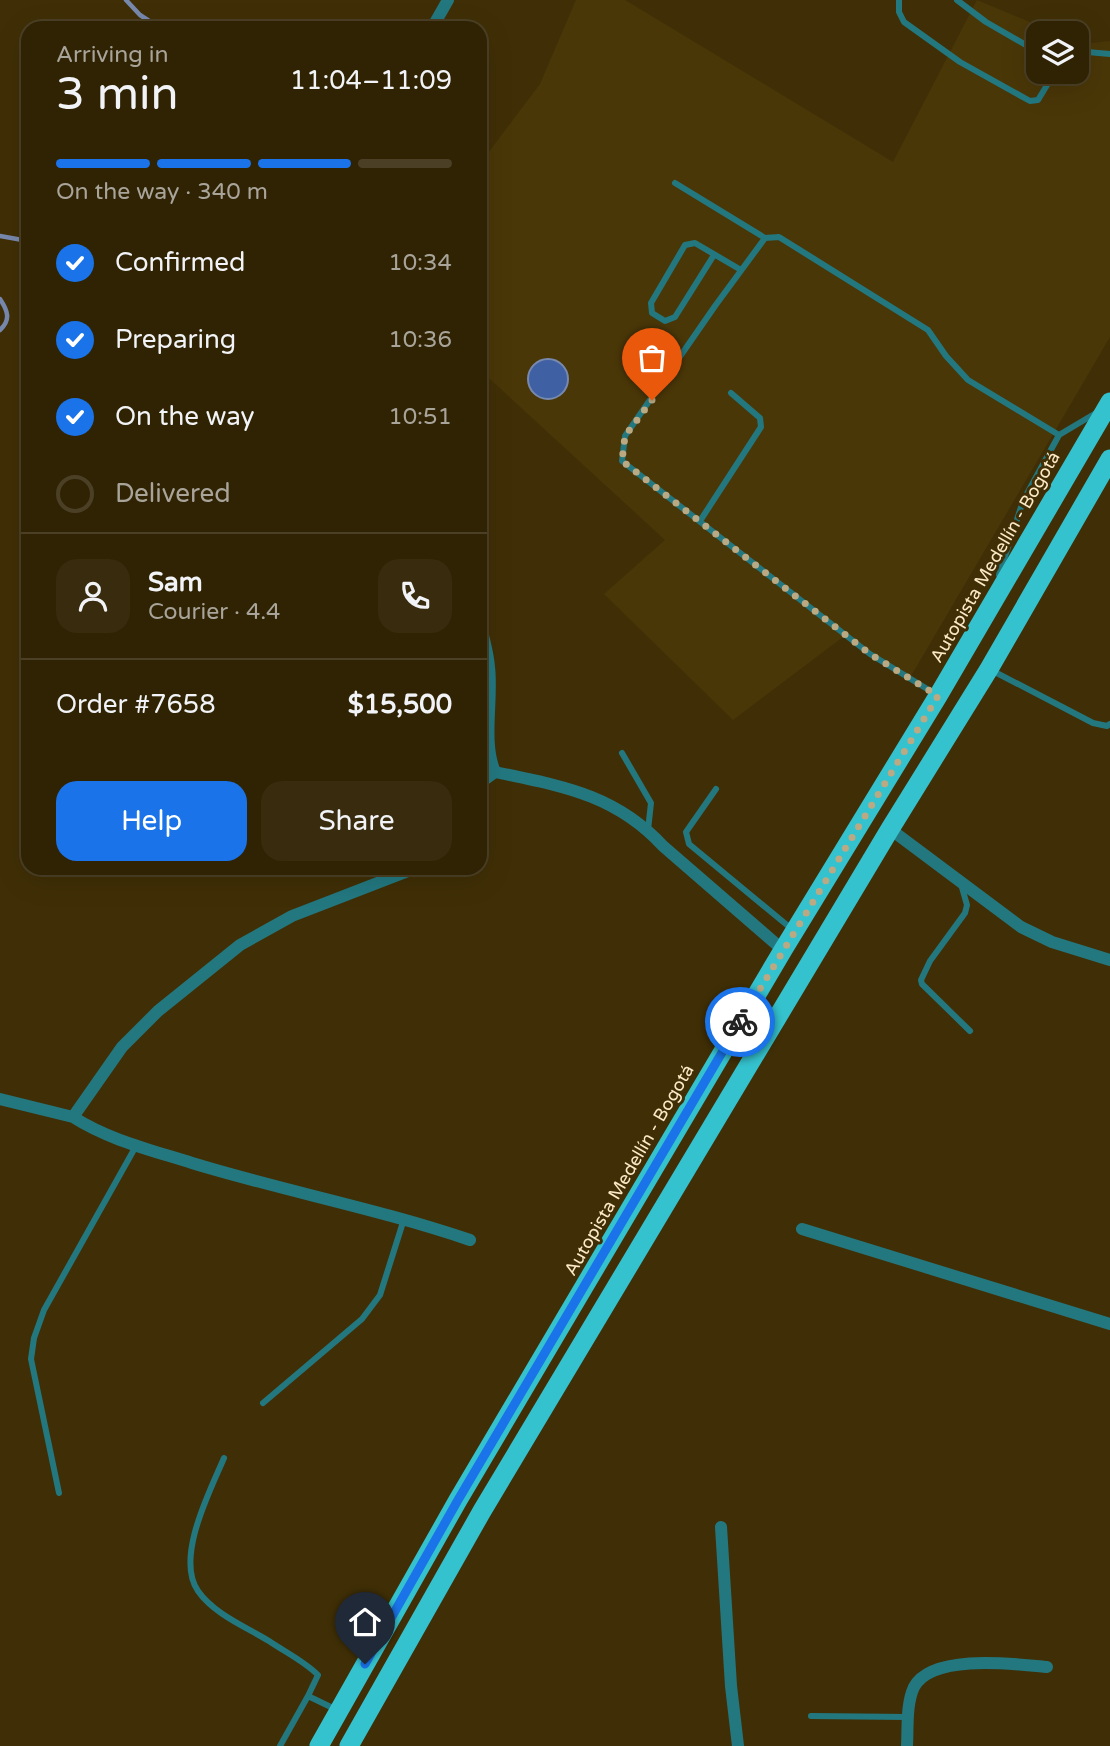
<!DOCTYPE html>
<html lang="en">
<head>
<meta charset="utf-8">
<style>
  :root { --surface:#302304; --page:#382b0e; --text:#f1f3f6; --muted:#a8a49a; --line:#4b4026; --accent:#1a73e8 }
  body { margin:0; font-family:"Varela Round",sans-serif; background:var(--page); color:var(--text); height:100vh; display:flex; flex-direction:column; font-size:26px; white-space:nowrap }
  * { box-sizing:border-box; margin:0 }
  p { font-size:23px; color:var(--muted) }
  .icon { flex:none; width:38px; height:38px; fill:none; stroke:currentColor; stroke-width:2; stroke-linecap:round; stroke-linejoin:round }
  .map { position:relative; flex:1; overflow:hidden }
  .drawer { position:absolute; left:21px; top:21px; width:466px; height:854px; display:flex; flex-direction:column; background:var(--surface); border-radius:21px; box-shadow:0 7px 28px #0002,0 0 0 2px var(--line) }
  .drawer>* { flex:none }
  .fabs { position:absolute; left:1026px; top:21px; display:grid; gap:14px }
  .fabs a { display:grid; place-items:center; width:63px; height:63px; border-radius:14px; background:var(--surface); box-shadow:0 7px 28px #0002,0 0 0 2px var(--line); font-size:35px }
  .pin { position:absolute; display:grid; place-items:center; width:60px; height:60px; color:#fff; margin:-72px -30px; border-radius:50% 50% 50% 0; rotate:-45deg; box-shadow:0 0 7px #0007 }
  .pin .icon { rotate:45deg }
  .courier { position:absolute; display:grid; place-items:center; width:70px; height:70px; margin:-35px; border:5px solid #1a73e8; border-radius:50%; background:#fff; color:#222; box-shadow:0 2px 9px #0007 }
  .summary em { font-style:normal; font-weight:600 }
  .summary div { display:flex; flex-direction:column-reverse }
  .summary { display:flex; align-items:center; justify-content:space-between; height:119px; padding:0 35px }
  h1 { font-size:46px; font-weight:600; line-height:52px }
  .bar { display:grid; grid-template-columns:repeat(4,1fr); gap:10px 7px; align-content:center; height:84px; padding:0 35px }
  .bar i { height:9px; border-radius:5px; background:var(--line) }
  .bar .active { background:var(--accent) }
  .bar p { grid-column:span 4 }
  .line { display:flex; align-items:center; gap:18px; padding:0 35px; border-top:2px solid var(--line) }
  .line div { flex:1 }
  .round { display:grid; place-items:center; flex:none; width:74px; height:74px; border-radius:21px; background:var(--page) }
  ol { padding:0 35px; list-style:none }
  li { display:flex; align-items:center; gap:21px; height:77px }
  li p { margin-inline-start:auto }
  li .icon { padding:7px; border-radius:50%; background:var(--accent); color:#fff; stroke-width:4 }
  li:last-child { color:var(--muted) }
  li i { width:38px; height:38px; border:4px solid var(--line); border-radius:50% }
  .action { display:flex; gap:14px; margin-top:auto; padding:14px 35px }
  .action a { flex:1; height:80px; border-radius:21px; background:var(--accent); color:#fff; font-size:28px; font-weight:600; line-height:80px; text-align:center }
  .action a+a { background:var(--page); color:var(--text) }
  .map>svg:first-child { display:block }
  .built { fill:#4a3708 }
  .water { fill:#4060a4; stroke:#7889ae; stroke-width:2 }
  .lines { fill:none; stroke-linecap:round; stroke-linejoin:round }
  .stream { stroke:#7889ae; stroke-width:4.5 }
  .service { stroke:#237880; stroke-width:6 }
  .minor { stroke:#237880; stroke-width:12 }
  .trunk { stroke:#34c2ce; stroke-width:19 }
  .done { stroke:#baa983; stroke-width:7; stroke-dasharray:0 12.6 }
  .route { stroke:#1a73e8; stroke-width:9 }
  .labels { text-anchor:middle; stroke-width:6; stroke-linejoin:round; paint-order:stroke }
  .street-label { font-size:18px; fill:#fceac7; stroke:#402f06 }
</style>
</head>
<body>
<div class="map">
<svg width="1110" height="1746" viewBox="0 0 1110 1746">
  <rect width="100%" height="100%" fill="#402f06"/>
  <!-- built -->
  <path class="built" d="M576 0H625L893 162 977 0 1056 33H1038V72H1076V42L1081 44 1110 41V337L911 676 843 637 733 720 604 594 665 540 480 370V159L485 157 540 84Z"/>
  <!-- water -->
  <path class="water" d="M528 379a20 20 0 1 1 40 0a20 20 0 1 1-40 0Z"/>
  <g class="lines">
    <!-- stream -->
    <path class="stream" d="M126 0 140 15 160 28
      M0 236 28 241
      M0 299C8 311 11 320 0 330"/>
    <!-- service -->
    <path class="service" d="M899 0V12L904 22 960 62 1030 101 1038 100 1055 72
      M957 0 986 22 1038 52
      M1076 51 1110 54
      M675 183 765 238
      M714 255 675 317 665 321 652 313 651 303 685 245 695 243 741 270
      M700 521 761 427 760 418 731 393
      M999 575 1023 501 1059 435 1096 413
      M991 670 1093 723 1107 726 1110 724
      M937 695 870 654 622 461 625 436 715 306 765 238 779 237 928 330 946 356 968 380 1059 435
      M622 753 651 803 648 830
      M716 789 686 832 689 844 793 930
      M961 884 967 905 965 913 930 961 921 980 922 984 970 1031
      M263 1403 362 1319 380 1295 404 1219
      M224 1458C210 1491 175 1558 198 1591 214 1614 246 1627 269 1641 285 1652 304 1661 318 1675L308 1696
      M59 1493 31 1359 34 1338 44 1310 136 1146
      M811 1716 907 1717
      M280 1746 308 1696 337 1710"/>
    <!-- minor -->
    <path class="minor" d="M432 28 448 0
      M480 623C483 637 488 652 489 667 493 700 482 742 495 772
      M480 783 495 772C561 786 615 794 663 846L783 950
      M890 829 1021 927 1052 942 1110 960
      M0 1099 73 1117 122 1047 158 1011 240 945 292 916 416 868
      M73 1117C109 1140 151 1150 192 1163 284 1191 379 1209 470 1240
      M802 1229 1110 1324
      M721 1527 731 1686 738 1746
      M907 1746C908 1728 906 1704 914 1687 932 1653 1015 1664 1047 1667"/>
    <!-- trunk -->
    <path class="trunk" d="M319 1746 458 1500 783 950 938 696 1110 402
      M349 1746 482 1511 890 829 989 669 1110 459"/>
  </g>
  <g class="lines">
    <!-- done -->
    <path class="done" d="M652 400 625 436 622 461 870 654 938 696 740 1022"/>
    <!-- route -->
    <path class="route" d="M365 1664 458 1500 740 1022"/>
  </g>
  <g class="labels">
    <!-- street labels -->
    <g class="street-label">
      <text transform="translate(995 557) rotate(-60)" y="6">Autopista Medellín - Bogotá</text>
      <text transform="translate(629 1170) rotate(-60)" y="6">Autopista Medellín - Bogotá</text>
    </g>
  </g>
</svg>
<div class="fabs">
<a><svg class="icon" aria-label="layers" viewBox="0 0 24 24"><path d="M12 4l9 5-9 5-9-5zM3 14l9 5 9-5"/></svg></a>
</div>
<div class="pin" style="left:652px;top:400px;background:#ea580c"><svg class="icon" aria-label="bag" viewBox="0 0 24 24"><path d="M5 8h14l-1 12H6zM9 8a3 3 0 0 1 6 0"/></svg></div>
<div class="pin" style="left:365px;top:1664px;background:#1f2937"><svg class="icon" aria-label="home" viewBox="0 0 24 24"><path d="M3 11l9-7 9 7M6 9v11h12V9"/></svg></div>
<div class="courier" style="left:740px;top:1022px"><svg class="icon" aria-label="bike" viewBox="0 0 24 24"><circle cx="6" cy="16" r="4"/><circle cx="18" cy="16" r="4"/><path d="M6 16l4-8h5l3 8M10 8l3 8H6M13 5h3"/></svg></div>
<section class="drawer">
<div class="summary"><div><h1>3 min</h1><p>Arriving in</p></div><em>11:04–11:09</em></div>
<div class="bar"><i class="active"></i><i class="active"></i><i class="active"></i><i></i><p>On the way · 340 m</p></div>
<ol>
<li><svg class="icon" aria-label="check" viewBox="0 0 24 24"><path d="M5 12l5 5 9-10"/></svg>Confirmed<p>10:34</p></li>
<li><svg class="icon" aria-label="check" viewBox="0 0 24 24"><path d="M5 12l5 5 9-10"/></svg>Preparing<p>10:36</p></li>
<li><svg class="icon" aria-label="check" viewBox="0 0 24 24"><path d="M5 12l5 5 9-10"/></svg>On the way<p>10:51</p></li>
<li><i></i>Delivered</li>
</ol>
<div class="line" style="height:126px"><a class="round"><svg class="icon" aria-label="person" viewBox="0 0 24 24"><circle cx="12" cy="8" r="4"/><path d="M4 21q1-7 8-7t8 7"/></svg></a><div><b>Sam</b><p>Courier · 4.4</p></div><a class="round"><svg class="icon" aria-label="phone" viewBox="0 0 24 24"><path d="M5 4h4l2 5-3 2q2 4 5 5l2-3 5 2v4C11 20 4 13 5 4z"/></svg></a></div>
<div class="line" style="height:91px"><div>Order #7658</div><b>$15,500</b></div>
<div class="action"><a>Help</a><a>Share</a></div>
</section>
</div>
</body>
</html>
